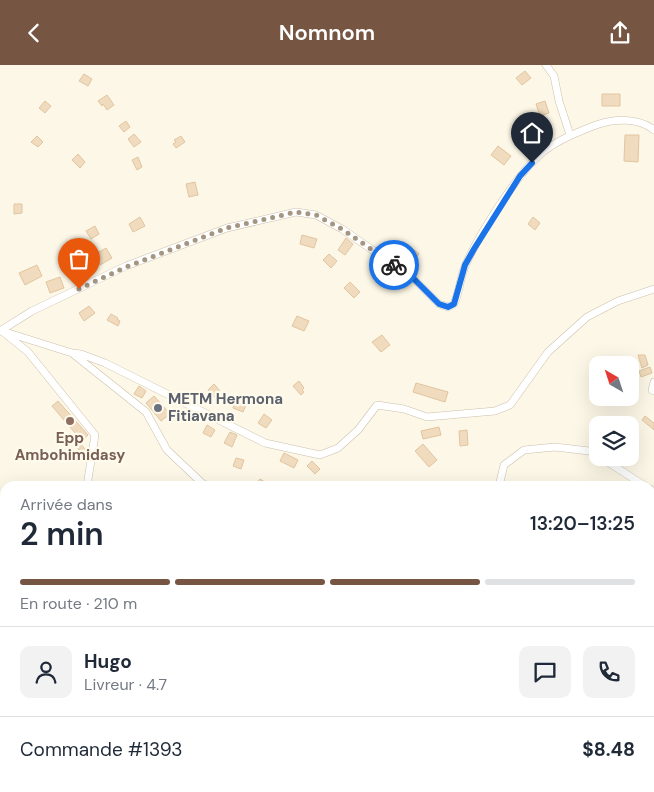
<!DOCTYPE html>
<html lang="fr">
<head>
<meta charset="utf-8">
<style>
  :root { --surface:#fff; --page:#f2f2f3; --text:#1f2937; --muted:#747a83; --line:#e0e1e3; --accent:#765542 }
  body { margin:0; font-family:"DM Sans",sans-serif; background:var(--page); color:var(--text); height:100vh; display:flex; flex-direction:column; font-size:19px; white-space:nowrap }
  * { box-sizing:border-box; margin:0 }
  p { font-size:16px; color:var(--muted) }
  .icon { flex:none; width:28px; height:28px; fill:none; stroke:currentColor; stroke-width:2; stroke-linecap:round; stroke-linejoin:round }
  .map { position:relative; flex:1; overflow:hidden }
  .sheet { position:absolute; left:0px; top:416px; width:655px; height:311px; display:flex; flex-direction:column; background:var(--surface); border-radius:15px 15px 0 0; box-shadow:0 5px 20px #0002 }
  .sheet>* { flex:none }
  .needle { width:32px; rotate:321deg }
  .tools { position:absolute; left:589px; top:291px; display:grid; gap:10px }
  .tools a { display:grid; place-items:center; width:50px; height:50px; border-radius:10px; background:var(--surface); box-shadow:0 5px 20px #0002; font-size:25px }
  .pin { position:absolute; display:grid; place-items:center; width:42px; height:42px; color:#fff; margin:-51px -21px; border-radius:50% 50% 50% 0; rotate:-45deg; box-shadow:0 0 5px #0007 }
  .pin .icon { rotate:45deg }
  .courier { position:absolute; display:grid; place-items:center; width:50px; height:50px; margin:-25px; border:4px solid #1a73e8; border-radius:50%; background:#fff; color:#222; box-shadow:0 1px 6px #0007 }
  .summary em { font-style:normal; font-weight:600 }
  .summary div { display:flex; flex-direction:column-reverse }
  .summary { display:flex; align-items:center; justify-content:space-between; height:85px; padding:0 20px }
  h1 { font-size:32px; font-weight:600; line-height:38px }
  .bar { display:grid; grid-template-columns:repeat(4,1fr); gap:8px 5px; align-content:center; height:60px; padding:0 20px }
  .bar i { height:6px; border-radius:4px; background:var(--line) }
  .bar .on { background:var(--accent) }
  .bar p { grid-column:span 4 }
  .line { display:flex; align-items:center; gap:12px; padding:0 20px; border-top:1px solid var(--line) }
  .line div { flex:1 }
  .round { display:grid; place-items:center; flex:none; width:52px; height:52px; border-radius:10px; background:var(--page) }
  header { display:flex; justify-content:space-between; align-items:center; height:65px; padding:0 20px; background:var(--accent); color:#fff; font-size:22px; font-weight:600 }
  .map>svg:first-child { display:block }
  .building { fill:#f0dbbe; stroke:#e2c59f }
  .lines { fill:none; stroke-linecap:round; stroke-linejoin:round }
  .minor-casing { stroke:#cdc0ad; stroke-width:8 }
  .minor { stroke:#fff; stroke-width:7 }
  .done { stroke:#a49681; stroke-width:5; stroke-dasharray:0 9 }
  .route { stroke:#1a73e8; stroke-width:6 }
  .worship-dot { fill:#6b7280; stroke:#fefbec; stroke-width:2 }
  .education-dot { fill:#8d6e63; stroke:#fefbec; stroke-width:2 }
  .labels { text-anchor:middle; stroke-width:4.5; stroke-linejoin:round; paint-order:stroke }
  .worship-label { font-size:15px; font-weight:bold; fill:#5b616d; stroke:#fefbec; text-anchor:start }
  .education-label { font-size:15px; font-weight:bold; fill:#785e54; stroke:#fefbec }
</style>
</head>
<body>
<header><svg class="icon" aria-label="back" viewBox="0 0 24 24"><path d="M15 5l-7 7 7 7"/></svg>Nomnom<svg class="icon" aria-label="share" viewBox="0 0 24 24"><path d="M12 15V3M7 8l5-5 5 5M5 13v7h14v-7"/></svg></header>
<div class="map">
<svg width="654" height="727" viewBox="0 0 654 727">
  <rect width="100%" height="100%" fill="#fcf7e6"/>
  <!-- building -->
  <path class="building" d="M525 6 531 13 522 20 516 13Z
    M84 9 92 14 88 21 79 16Z
    M602 29H620V41H602Z
    M107 30 114 40 107 45 103 39 102 41 98 36Z
    M45 36 51 41 45 48 39 43Z
    M545 36 549 48 540 51 536 39Z
    M126 56 130 62 124 67 119 61Z
    M533 62 541 71 529 83 520 73Z
    M134 69 141 77 134 82 128 74Z
    M625 70H639L638 97 624 96Z
    M37 71 43 77 38 82 31 77Z
    M181 71 185 77 176 83 173 79 176 77 174 75Z
    M498 81 511 91 504 100 491 90Z
    M78 89 85 97 80 103 72 95Z
    M138 92 142 102 137 105 132 95Z
    M195 117 198 130 189 132 186 119Z
    M14 139H22V148L14 149Z
    M140 152 145 161 133 167 129 159Z
    M533 152 540 158 535 165 528 159Z
    M95 161 99 169 91 174 86 166Z
    M302 170 317 174 314 183 300 179Z
    M346 173 353 179 345 190 338 185Z
    M407 179 419 189 414 195 402 185Z
    M106 183 112 193 100 200 94 190Z
    M329 189 337 196 331 203 323 195Z
    M37 200 42 211 25 220 19 208Z
    M60 212 64 223 50 228 46 217Z
    M350 217 360 227 354 233 344 223Z
    M89 241 95 248 84 256 79 248Z
    M111 249 118 253 117 254 120 256 118 261 107 255Z
    M297 251 309 256 304 266 292 261Z
    M382 270 390 280 381 287 372 277Z
    M638 290H645L648 300 642 303Z
    M650 302 652 308 641 312 639 306Z
    M299 316 304 323 302 325 304 327 301 330 293 321Z
    M416 318 448 327 445 337 413 327Z
    M214 319 220 326 214 332 208 325Z
    M139 321 146 326 142 333 134 329Z
    M154 331 170 349 161 356 146 338Z
    M58 336 88 370 82 376 52 341Z
    M235 336 246 340 243 347 233 343Z
    M264 349 272 355 266 363 258 358Z
    M645 351 654 358V365L642 355Z
    M207 360 215 365 211 372 203 368Z
    M439 362 441 370 423 374 421 366Z
    M467 365 468 380 460 381 459 366Z
    M230 367 237 370 232 382 224 378Z
    M76 373 88 388 84 391 72 376Z
    M423 379 437 395 429 402 415 386Z
    M284 388 298 395 294 403 280 396Z
    M236 393 244 395 241 404 233 401Z
    M312 396 320 404 315 409 307 401Z
    M260 414 271 421H254Z"/>
  <g class="lines">
    <!-- minor casing -->
    <g class="minor-casing">
      <path id="minor" d="M546 0 554 11 559 36 570 70
        M0 266 32 246 126 201 227 163 296 147 316 150 342 164 413 213 439 239 448 242 454 239C460 226 460 211 466 199 480 168 518 107 544 86 560 74 578 67 596 60 614 54 638 52 654 65
        M72 288 146 347 167 385 202 418 207 421
        M654 317 652 325 654 326
        M600 392 645 421
        M87 421 95 370 28 287 2 266 72 288 81 289 105 298 265 378 320 390 338 383 358 365 377 340 404 344 427 352 495 346 510 340 548 287 587 252 618 236 654 224
        M499 421 504 400 524 385 555 382 589 386 598 391
        M650 424 654 427
        M419 722 423 727
        M575 722 576 727
        M353 727 356 722
        M386 727 389 722"/>
    </g>
    <!-- minor -->
    <use href="#minor" class="minor"/>
  </g>
  <g class="lines">
    <!-- done -->
    <path class="done" d="M79 224 126 202 227 163 296 147 316 150 342 164 394 200"/>
    <!-- route -->
    <path class="route" d="M394 200 413 213 439 239 448 242 454 239 465 200 474 184 520 111 532 98"/>
  </g>
  <!-- markers -->
  <circle class="worship-dot" cx="158" cy="343" r="5"/>
  <circle class="education-dot" cx="70" cy="356" r="5"/>
  <g class="labels">
    <!-- worship labels -->
    <g class="worship-label">
      <text x="168" y="339">METM Hermona<tspan x="168" dy="17">Fitiavana</tspan></text>
    </g>
    <!-- education labels -->
    <g class="education-label">
      <text x="70" y="378">Epp<tspan x="70" dy="17">Ambohimidasy</tspan></text>
    </g>
  </g>
</svg>
<div class="tools">
<a><svg class="needle" viewBox="-14 -14 28 28"><path d="M0-13l5 13h-10z" fill="#e53935"/><path d="M0 13l5-13h-10z" fill="#747a83"/></svg></a>
<a><svg class="icon" aria-label="layers" viewBox="0 0 24 24"><path d="M12 4l9 5-9 5-9-5zM3 14l9 5 9-5"/></svg></a>
</div>
<div class="pin" style="left:79px;top:224px;background:#ea580c"><svg class="icon" aria-label="bag" viewBox="0 0 24 24"><path d="M5 8h14l-1 12H6zM9 8a3 3 0 0 1 6 0"/></svg></div>
<div class="pin" style="left:532px;top:98px;background:#1f2937"><svg class="icon" aria-label="home" viewBox="0 0 24 24"><path d="M3 11l9-7 9 7M6 9v11h12V9"/></svg></div>
<div class="courier" style="left:394px;top:200px"><svg class="icon" aria-label="bike" viewBox="0 0 24 24"><circle cx="6" cy="16" r="4"/><circle cx="18" cy="16" r="4"/><path d="M6 16l4-8h5l3 8M10 8l3 8H6M13 5h3"/></svg></div>
<section class="sheet">
<div class="summary"><div><h1>2 min</h1><p>Arrivée dans</p></div><em>13:20–13:25</em></div>
<div class="bar"><i class="on"></i><i class="on"></i><i class="on"></i><i></i><p>En route · 210 m</p></div>
<div class="line" style="height:90px"><a class="round"><svg class="icon" aria-label="person" viewBox="0 0 24 24"><circle cx="12" cy="8" r="4"/><path d="M4 21q1-7 8-7t8 7"/></svg></a><div><b>Hugo</b><p>Livreur · 4.7</p></div><a class="round"><svg class="icon" aria-label="chat" viewBox="0 0 24 24"><path d="M4 5h16v11H9l-5 4z"/></svg></a><a class="round"><svg class="icon" aria-label="phone" viewBox="0 0 24 24"><path d="M5 4h4l2 5-3 2q2 4 5 5l2-3 5 2v4C11 20 4 13 5 4z"/></svg></a></div>
<div class="line" style="height:65px"><div>Commande #1393</div><b>$8.48</b></div>
</section>
</div>
</body>
</html>
